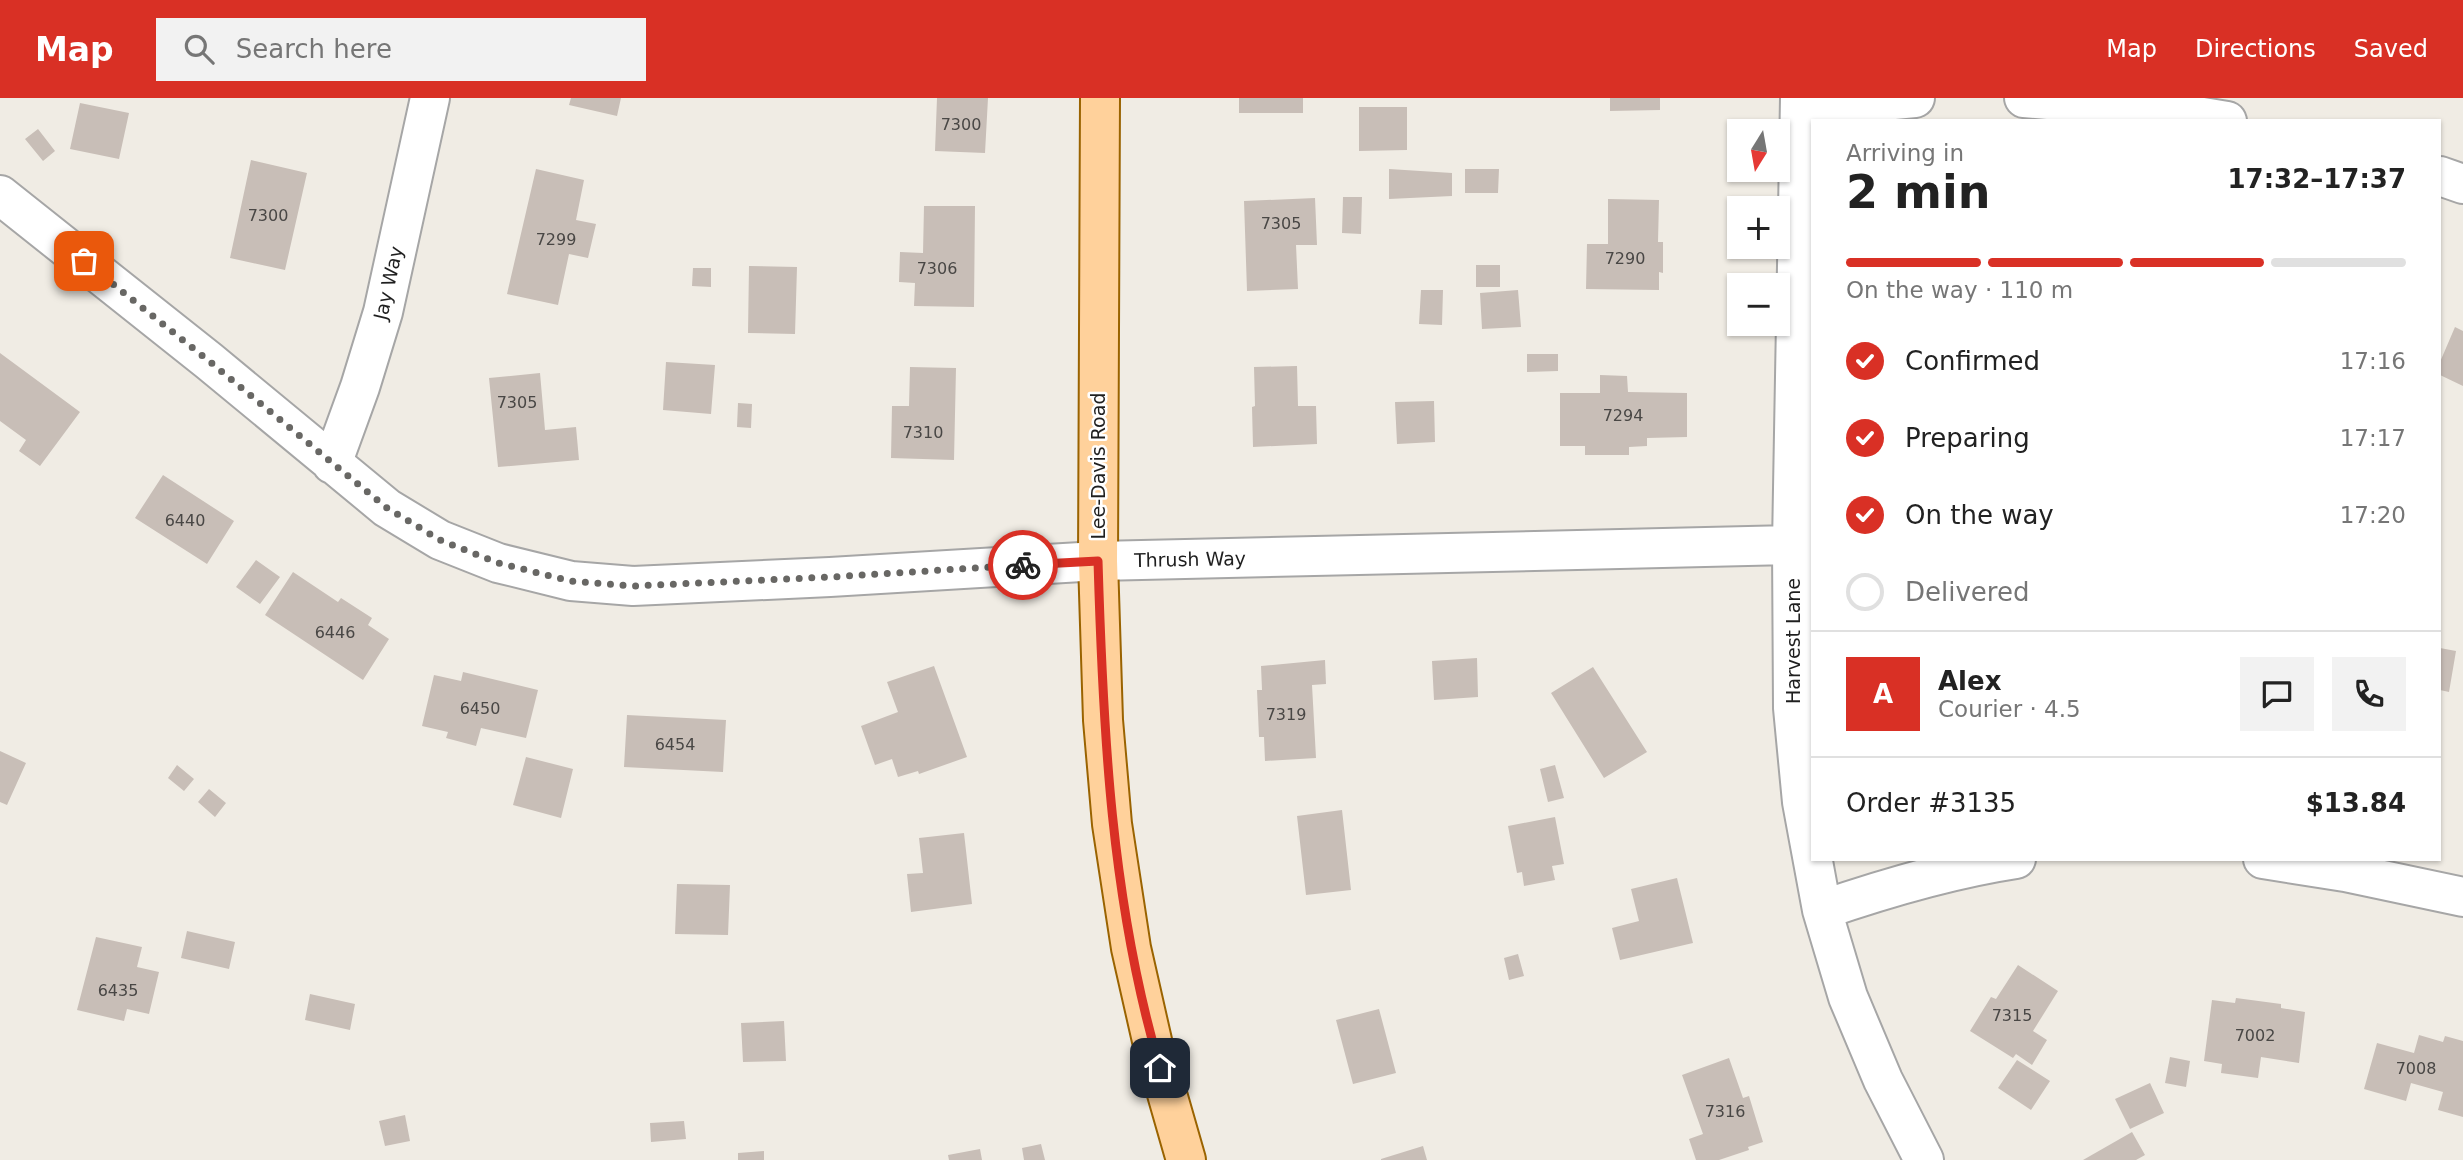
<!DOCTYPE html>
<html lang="en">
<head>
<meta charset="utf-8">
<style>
  :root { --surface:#fff; --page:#f2f2f2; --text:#222; --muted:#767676; --line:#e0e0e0; --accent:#d93025 }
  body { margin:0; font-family:"DejaVu Sans",sans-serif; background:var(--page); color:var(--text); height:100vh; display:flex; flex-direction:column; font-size:26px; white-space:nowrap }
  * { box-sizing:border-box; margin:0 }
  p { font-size:23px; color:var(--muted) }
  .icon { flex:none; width:38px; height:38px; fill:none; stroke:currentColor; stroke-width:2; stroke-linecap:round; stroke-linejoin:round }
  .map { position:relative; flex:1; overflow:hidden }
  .drawer { position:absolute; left:1811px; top:21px; width:630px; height:742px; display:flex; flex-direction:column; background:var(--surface); border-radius:0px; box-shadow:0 2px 5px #0004 }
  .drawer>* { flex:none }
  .needle { width:46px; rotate:191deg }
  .tools { position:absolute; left:1727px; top:21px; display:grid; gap:14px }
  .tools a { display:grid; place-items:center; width:63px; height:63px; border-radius:0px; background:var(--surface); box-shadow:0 2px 5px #0004; font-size:35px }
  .pin { position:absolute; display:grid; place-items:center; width:60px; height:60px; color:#fff; margin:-30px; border-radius:14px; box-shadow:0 4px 10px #0006 }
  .courier { position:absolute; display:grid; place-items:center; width:70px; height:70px; margin:-35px; border:5px solid #d93025; border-radius:50%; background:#fff; color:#222; box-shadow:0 2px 9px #0007 }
  .headline em { font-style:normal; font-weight:700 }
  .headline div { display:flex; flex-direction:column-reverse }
  .headline { display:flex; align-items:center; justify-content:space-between; height:119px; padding:0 35px }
  h1 { font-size:46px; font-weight:700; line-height:52px }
  .bar { display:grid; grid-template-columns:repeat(4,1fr); gap:10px 7px; align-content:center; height:84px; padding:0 35px }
  .bar i { height:9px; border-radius:5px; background:var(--line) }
  .bar .on { background:var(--accent) }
  .bar p { grid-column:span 4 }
  .line { display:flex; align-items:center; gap:18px; padding:0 35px; border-top:2px solid var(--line) }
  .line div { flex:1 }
  .round { display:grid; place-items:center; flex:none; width:74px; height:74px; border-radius:0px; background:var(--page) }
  ol { padding:0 35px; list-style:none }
  li { display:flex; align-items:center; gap:21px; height:77px }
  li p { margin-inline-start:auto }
  li .icon { padding:7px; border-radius:50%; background:var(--accent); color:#fff; stroke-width:4 }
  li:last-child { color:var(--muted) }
  li i { width:38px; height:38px; border:4px solid var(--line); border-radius:50% }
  header { display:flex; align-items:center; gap:42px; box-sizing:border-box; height:98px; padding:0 35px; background:var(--accent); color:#fff }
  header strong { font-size:33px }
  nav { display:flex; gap:38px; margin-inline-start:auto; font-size:24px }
  .search { width:490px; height:63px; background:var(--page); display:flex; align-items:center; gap:18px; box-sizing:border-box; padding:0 24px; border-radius:0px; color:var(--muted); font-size:26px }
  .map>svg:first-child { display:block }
  .building { fill:#c8beb7 }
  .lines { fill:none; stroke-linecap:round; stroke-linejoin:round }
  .minor-casing { stroke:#a6a6a6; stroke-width:42 }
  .major-casing { stroke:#9a6300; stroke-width:42 }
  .minor { stroke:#fff; stroke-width:38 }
  .major { stroke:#ffd19b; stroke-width:38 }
  .done { stroke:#686764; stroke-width:7; stroke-dasharray:0 12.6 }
  .route { stroke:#d93025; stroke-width:9 }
  .labels { text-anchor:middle; stroke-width:5; stroke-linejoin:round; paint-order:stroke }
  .number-label { font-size:16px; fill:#494745 }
  .street-label { font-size:19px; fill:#1f1f1f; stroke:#fff }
</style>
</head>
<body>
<header>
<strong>Map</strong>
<div class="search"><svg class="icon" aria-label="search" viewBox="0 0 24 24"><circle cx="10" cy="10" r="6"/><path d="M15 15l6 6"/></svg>Search here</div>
<nav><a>Map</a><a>Directions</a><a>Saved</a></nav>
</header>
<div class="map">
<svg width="2463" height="1062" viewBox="0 0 2463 1062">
  <rect width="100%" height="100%" fill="#f0ece4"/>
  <!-- building -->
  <path class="building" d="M571 0H621L617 18 569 7Z
    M937 0H988L985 55 935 53Z
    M1239 0H1303V15H1239Z
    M1610 0H1660V12L1610 13Z
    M80 5 129 15 119 61 70 51Z
    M1359 9H1407V52L1359 53Z
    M38 31 55 53 43 63 25 41Z
    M251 62 307 75 285 172 230 160Z
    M536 71 584 82 576 122 596 126 588 160 569 156 558 207 507 196Z
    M1389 71 1452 75V98L1389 101Z
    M1465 71H1499L1498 95H1465Z
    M1343 99H1362L1361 136 1342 135Z
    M1315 100 1317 147H1296L1298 191 1247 193 1244 103Z
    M1608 101 1659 102 1658 144H1663V175L1659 174V192L1586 191 1587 146H1608Z
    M924 108H975L974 209 914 208 915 185 899 184 900 154 923 155Z
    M1476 167H1500V189H1476Z
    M749 168 797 169 795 236 748 235Z
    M693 170H711V189L692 188Z
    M1421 192H1443L1442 227 1419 226Z
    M1518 192 1521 229 1482 231 1480 195Z
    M2455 229 2463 233V288L2440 277V264Z
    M0 255 80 314 40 368 19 353 26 342 0 323Z
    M1527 256H1558V273L1527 274Z
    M666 264 715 267 711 316 663 312Z
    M1297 268 1298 308H1316L1317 346 1253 349 1252 309 1255 308 1254 269Z
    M910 269 956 270 954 362 891 360 892 308H909Z
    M540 275 545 332 576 329 579 362 498 369 489 280Z
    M1600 277 1627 278 1628 294 1687 295V339L1647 340V348L1629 349V357H1585V348H1560V295H1600Z
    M1434 303 1435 344 1397 346 1395 304Z
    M738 305 752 306 751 330 737 329Z
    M163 377 234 423 207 466 135 420Z
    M256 462 280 479 260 506 236 489Z
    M293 474 338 504 341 500 372 520 368 527 389 541 363 582 265 517Z
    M2440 550 2456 553 2449 594 2440 592Z
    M1477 560 1478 599 1434 602 1432 563Z
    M1325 562 1326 586 1312 587 1316 660 1265 663 1264 639H1259L1257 592H1262L1261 568Z
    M934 568 967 659 919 676 918 673 898 679 892 661 875 667 861 628 898 614 887 584Z
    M1593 569 1647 654 1604 680 1551 595Z
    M463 574 538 592 526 640 481 630 476 648 446 640 448 634 422 628 434 577 461 583Z
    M627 617 726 622 723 674 624 669Z
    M0 653 26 665 7 707 0 704Z
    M526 659 573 671 561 720 513 707Z
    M177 667 194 681 184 693 168 680Z
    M1555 667 1564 700 1548 704 1540 671Z
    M209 691 226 705 215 719 198 704Z
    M1342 712 1351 792 1306 797 1297 718Z
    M1555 719 1564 766 1552 768 1555 782 1524 788 1522 774 1517 775 1508 728Z
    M964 735 972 806 911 814 907 776 923 775 919 740Z
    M1677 780 1693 845 1620 862 1612 830 1639 823 1631 791Z
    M677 786 730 787 728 837 675 836Z
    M187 833 235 844 229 871 181 860Z
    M96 839 142 849 137 869 159 874 149 916 127 911 124 923 77 912Z
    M1518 856 1524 878 1509 882 1504 860Z
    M2018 867 2058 893 2033 933 2047 942 2032 967 2016 956 2013 960 1970 933 1991 899 1996 901Z
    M310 896 355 906 350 932 305 922Z
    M2236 900 2281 906V910L2305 914 2299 965 2261 959 2258 980 2221 975 2222 966 2204 963 2212 902 2235 905Z
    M1379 911 1396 975 1353 986 1336 922Z
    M784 923 786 963 743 964 741 925Z
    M2419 937 2443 944 2445 938 2463 943V1019L2438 1012 2443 994 2411 985 2406 1003 2364 991 2377 945 2414 955Z
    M2170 959 2190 963 2186 989 2165 985Z
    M1729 960 1743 1000 1749 998 1763 1044 1748 1049 1749 1052 1719 1062H1696L1689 1041 1703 1036 1682 977Z
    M2017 962 2050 983 2031 1012 1998 990Z
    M2150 985 2164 1015 2130 1031 2115 1001Z
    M405 1017 410 1043 385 1048 379 1023Z
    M684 1023 686 1041 651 1044 650 1025Z
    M2132 1034 2145 1057 2136 1062H2083Z
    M1041 1046 1045 1062H1024L1022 1050Z
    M1423 1048 1427 1062H1381V1061Z
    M980 1051 982 1062H949L948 1057Z
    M764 1053V1062H738V1055Z"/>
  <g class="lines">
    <!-- minor casing -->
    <g class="minor-casing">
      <path id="minor" d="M1800 0 1792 447 1793 610 1802 704 1822 812 1848 899 1883 982 1924 1062
        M2024 0 2154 11 2227 23
        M1800 22 1883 3 1915 0
        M2440 78 2463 86
        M0 97 209 263 387 410 440 442 498 465 571 483 633 488 830 479 1098 463 1792 447
        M332 366 360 289 383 214 430 0
        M2263 761 2345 774 2463 799
        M1822 812C1886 790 1950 771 2016 761"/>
    </g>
    <!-- major casing -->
    <g class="major-casing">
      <path id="major" d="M1100 0 1098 463 1103 622 1112 726 1131 850 1153 947 1186 1062"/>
    </g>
    <!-- minor -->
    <use href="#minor" class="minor"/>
    <!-- major -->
    <use href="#major" class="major"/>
  </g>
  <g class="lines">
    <!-- done -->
    <path class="done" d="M84 163 209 263 387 410 440 442 498 465 571 483 633 488 831 479 1023 467"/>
    <!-- route -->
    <path class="route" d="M1023 467 1098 463C1103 633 1111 804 1160 970"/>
  </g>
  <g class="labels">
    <!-- number labels -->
    <g class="number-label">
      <text x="961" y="32">7300</text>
      <text x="268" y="123">7300</text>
      <text x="1281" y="131">7305</text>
      <text x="556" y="147">7299</text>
      <text x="1625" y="166">7290</text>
      <text x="937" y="176">7306</text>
      <text x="517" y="310">7305</text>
      <text x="1623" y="323">7294</text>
      <text x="923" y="340">7310</text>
      <text x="185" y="428">6440</text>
      <text x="335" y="540">6446</text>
      <text x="480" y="616">6450</text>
      <text x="1286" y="622">7319</text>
      <text x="675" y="652">6454</text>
      <text x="118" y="898">6435</text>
      <text x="2012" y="923">7315</text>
      <text x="2255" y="943">7002</text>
      <text x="2416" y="976">7008</text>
      <text x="1725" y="1019">7316</text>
    </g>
    <!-- street labels -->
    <g class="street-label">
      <text transform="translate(388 185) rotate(-77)" y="7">Jay Way</text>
      <text transform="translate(1098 368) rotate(-90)" y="7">Lee-Davis Road</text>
      <text transform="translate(1190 461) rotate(-1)" y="7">Thrush Way</text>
      <text transform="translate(1793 543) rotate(-90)" y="7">Harvest Lane</text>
    </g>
  </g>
</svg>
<div class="tools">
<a><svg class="needle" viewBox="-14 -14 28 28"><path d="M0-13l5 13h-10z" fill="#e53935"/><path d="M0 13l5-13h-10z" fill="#767676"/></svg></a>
<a>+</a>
<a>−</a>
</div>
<div class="pin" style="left:84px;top:163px;background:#ea580c"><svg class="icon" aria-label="bag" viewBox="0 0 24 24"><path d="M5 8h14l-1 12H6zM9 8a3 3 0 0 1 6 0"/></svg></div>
<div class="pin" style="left:1160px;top:970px;background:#1f2937"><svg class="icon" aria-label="home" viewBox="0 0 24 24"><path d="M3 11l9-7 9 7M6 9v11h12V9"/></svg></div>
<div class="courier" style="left:1023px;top:467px"><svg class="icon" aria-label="bike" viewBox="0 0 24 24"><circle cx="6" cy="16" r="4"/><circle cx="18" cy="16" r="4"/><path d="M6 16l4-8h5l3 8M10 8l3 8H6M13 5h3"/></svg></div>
<section class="drawer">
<div class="headline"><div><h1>2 min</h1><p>Arriving in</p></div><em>17:32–17:37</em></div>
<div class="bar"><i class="on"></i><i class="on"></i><i class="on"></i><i></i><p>On the way · 110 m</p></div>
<ol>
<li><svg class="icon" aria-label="check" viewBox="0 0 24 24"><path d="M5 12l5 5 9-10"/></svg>Confirmed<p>17:16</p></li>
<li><svg class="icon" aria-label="check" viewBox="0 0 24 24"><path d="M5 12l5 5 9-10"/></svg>Preparing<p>17:17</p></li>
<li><svg class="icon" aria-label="check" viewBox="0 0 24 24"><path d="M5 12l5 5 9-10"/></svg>On the way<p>17:20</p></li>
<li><i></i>Delivered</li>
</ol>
<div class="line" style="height:126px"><b class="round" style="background:var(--accent);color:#fff">A</b><div><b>Alex</b><p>Courier · 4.5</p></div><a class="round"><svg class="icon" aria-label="chat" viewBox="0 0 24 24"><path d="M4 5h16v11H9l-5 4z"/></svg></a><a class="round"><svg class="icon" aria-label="phone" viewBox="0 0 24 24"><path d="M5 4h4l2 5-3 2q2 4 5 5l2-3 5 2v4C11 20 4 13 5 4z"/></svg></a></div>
<div class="line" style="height:91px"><div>Order #3135</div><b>$13.84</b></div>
</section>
</div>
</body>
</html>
